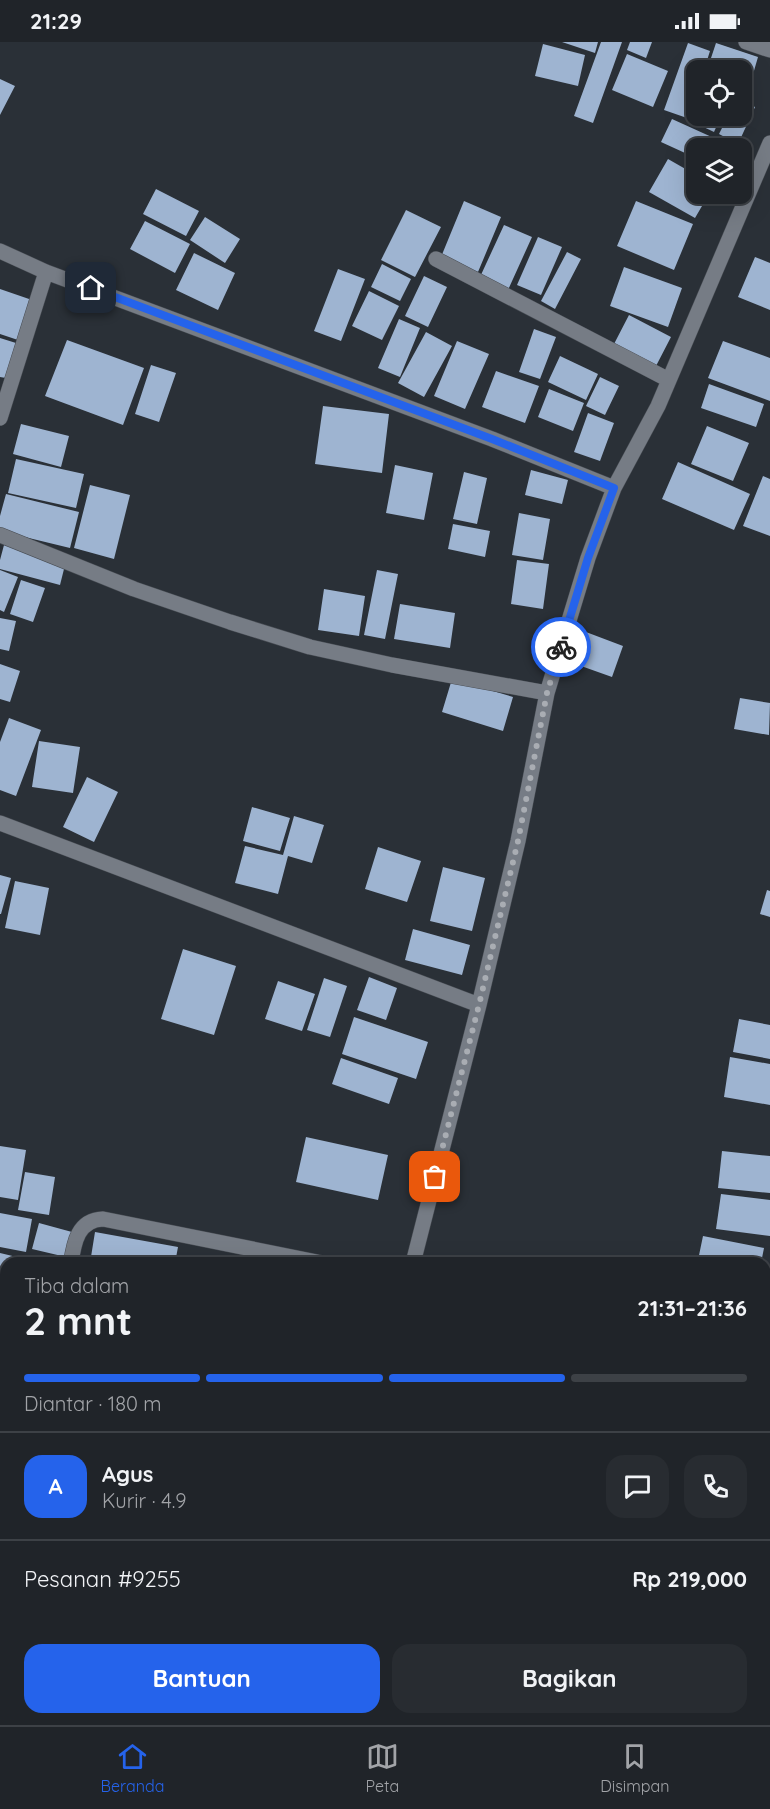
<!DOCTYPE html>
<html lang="id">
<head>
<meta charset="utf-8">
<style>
  :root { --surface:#202429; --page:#282c31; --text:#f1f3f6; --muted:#a2a4a8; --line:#3d4146; --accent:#2563eb }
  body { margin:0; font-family:Quicksand,sans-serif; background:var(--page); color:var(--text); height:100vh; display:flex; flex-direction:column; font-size:22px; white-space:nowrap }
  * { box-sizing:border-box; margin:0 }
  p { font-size:20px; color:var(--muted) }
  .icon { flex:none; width:33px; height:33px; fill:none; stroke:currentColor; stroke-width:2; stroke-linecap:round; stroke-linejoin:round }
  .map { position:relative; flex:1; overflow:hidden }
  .drawer { position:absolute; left:0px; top:1215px; width:771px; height:468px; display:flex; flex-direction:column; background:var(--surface); border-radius:18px 18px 0 0; box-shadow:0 6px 24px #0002,0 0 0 2px var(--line) }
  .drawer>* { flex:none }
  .fabs { position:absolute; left:686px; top:18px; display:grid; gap:12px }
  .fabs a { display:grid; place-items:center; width:66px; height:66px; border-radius:12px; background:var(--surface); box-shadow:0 6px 24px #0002,0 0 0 2px var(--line); font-size:30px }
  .pin { position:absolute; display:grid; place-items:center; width:51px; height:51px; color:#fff; margin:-26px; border-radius:12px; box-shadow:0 3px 9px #0006 }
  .courier { position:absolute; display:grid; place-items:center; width:60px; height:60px; margin:-30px; border:4px solid #2563eb; border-radius:50%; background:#fff; color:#222; box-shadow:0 2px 8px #0007 }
  .overview em { font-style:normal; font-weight:700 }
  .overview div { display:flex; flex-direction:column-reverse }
  .overview { display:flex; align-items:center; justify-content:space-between; height:102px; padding:0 24px }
  h1 { font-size:39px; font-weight:700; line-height:45px }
  .bar { display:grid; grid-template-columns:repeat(4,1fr); gap:9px 6px; align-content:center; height:72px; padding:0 24px }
  .bar i { height:8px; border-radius:4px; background:var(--line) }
  .bar .current { background:var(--accent) }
  .bar p { grid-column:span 4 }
  .line { display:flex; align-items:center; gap:15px; padding:0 24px; border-top:2px solid var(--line) }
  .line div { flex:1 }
  .round { display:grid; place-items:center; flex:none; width:63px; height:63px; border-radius:18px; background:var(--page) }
  .cta { display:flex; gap:12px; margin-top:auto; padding:12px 24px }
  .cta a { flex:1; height:69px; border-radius:18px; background:var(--accent); color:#fff; font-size:24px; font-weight:700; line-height:69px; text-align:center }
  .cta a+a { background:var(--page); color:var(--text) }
  .status { display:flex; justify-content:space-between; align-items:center; height:42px; padding:0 30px; background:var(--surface); direction:ltr }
  .status svg { height:16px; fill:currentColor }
  .menu { display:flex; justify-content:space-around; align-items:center; height:84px; border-top:2px solid var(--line); background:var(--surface); font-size:16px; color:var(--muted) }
  .menu a { display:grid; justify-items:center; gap:3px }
  .menu .current { color:var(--accent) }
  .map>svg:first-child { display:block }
  .building { fill:#9eb4d1 }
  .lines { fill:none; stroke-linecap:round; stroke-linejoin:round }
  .minor-casing { stroke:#474c53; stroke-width:16 }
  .highway-casing { stroke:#474c53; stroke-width:20 }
  .minor { stroke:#767c85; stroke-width:15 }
  .highway { stroke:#96c0f7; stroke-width:18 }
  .rail { stroke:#8b8f96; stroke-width:4.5; stroke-dasharray:10 10; stroke-linecap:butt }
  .done { stroke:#a9adb3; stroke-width:6; stroke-dasharray:0 10.8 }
  .route { stroke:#2563eb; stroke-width:8 }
</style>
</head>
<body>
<div class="status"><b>21:29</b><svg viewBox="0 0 49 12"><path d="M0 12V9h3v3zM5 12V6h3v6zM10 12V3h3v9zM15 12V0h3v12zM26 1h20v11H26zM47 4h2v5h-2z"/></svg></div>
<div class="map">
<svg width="770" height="1683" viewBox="0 0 770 1683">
  <rect width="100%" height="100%" fill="#2a3037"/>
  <!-- building -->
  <path class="building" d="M562 0H598L595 11Z
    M601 0H622L593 81 574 74Z
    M630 0H652L646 16 627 8Z
    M688 1 710 9 704 28H696V51L687 76 664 68Z
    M716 1 758 15 751 39 741 36V28H720L708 25Z
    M543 2 585 13 578 44 535 34Z
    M627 12 668 29 653 65 612 48Z
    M0 37 15 44 0 73Z
    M741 58 755 65 738 102 719 92 728 74H741Z
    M696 68V74H721L714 90 691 79Z
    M672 77 736 106H696V116L661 100Z
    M668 117 696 133V152H709L695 176 649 150Z
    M156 147 199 169 186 194 143 172Z
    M464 159 501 175 478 230 441 215Z
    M636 159 693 182 674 228 617 204Z
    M406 168 441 185 415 235 381 218Z
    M205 175 240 197 225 221 190 198Z
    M145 179 190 202 175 231 130 207Z
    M504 183 532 195 508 248 480 235Z
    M538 195 562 205 541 253 517 243Z
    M567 210 581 217 555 267 541 259Z
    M194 211 235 231 218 268 176 248Z
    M755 215 770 221V268L738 255Z
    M382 222 411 237 400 259 371 245Z
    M624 225 682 246 668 285 610 264Z
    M338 227 365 237 341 299 314 289Z
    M424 234 447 245 428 285 405 274Z
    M0 247 32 258 18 298 0 292Z
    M369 249 399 264 382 298 352 284Z
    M629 273 671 295 656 324 614 302Z
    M399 277 420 286 400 335 378 326Z
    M534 287 556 295 540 337 519 330Z
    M426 290 452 304 424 355 398 341Z
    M0 296 16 301 6 336 0 335Z
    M67 298 144 326 123 383 45 354Z
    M457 299 489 312 465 367 434 354Z
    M723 299 770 316V359L708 336Z
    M560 314 598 332 586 358 548 340Z
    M151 323 176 331 159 380 135 372Z
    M496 329 539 344 525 381 482 365Z
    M600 335 619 344 605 373 586 364Z
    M709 342 764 362 756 385 701 366Z
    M549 347 584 361 573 389 538 375Z
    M323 364 389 372 382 431 315 422Z
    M588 371 614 381 600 419 574 410Z
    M21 382 69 394 61 425 13 412Z
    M707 384 749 401 733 439 691 422Z
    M16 417 84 432 76 466 8 451Z
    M678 420 750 452 734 488 662 457Z
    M395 423 433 431 424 478 386 471Z
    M531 428 568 438 562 462 525 453Z
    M464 430 487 436 477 482 453 477Z
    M763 434 770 437V494L743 484Z
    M90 443 130 453 114 517 74 506Z
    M6 452 79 470 70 506 0 489V474Z
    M519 471 550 477 543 518 512 513Z
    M453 482 490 489 485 515 448 507Z
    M4 503 66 519 60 543 0 527V518Z
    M517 518 549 522 543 567 511 562Z
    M0 528 18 535 4 570 0 568Z
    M377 528 398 532 385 597 364 593Z
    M21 538 45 546 33 580 10 572Z
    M324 547 365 554 359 594 318 588Z
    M400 562 455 571 450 606 394 597Z
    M0 576 16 579 9 609 0 607Z
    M578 587 623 604 612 635 567 619Z
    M0 622 20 629 10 660 0 657Z
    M452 637 513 655 503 689 442 670Z
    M740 656 770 661 769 693 734 687Z
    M9 676 41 688 16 754 0 748V700Z
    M39 699 80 705 73 751 32 745Z
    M87 735 118 750 94 800 63 785Z
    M252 765 290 776 280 809 243 799Z
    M294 774 324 783 312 821 288 814 278 852 235 841 245 804 283 813Z
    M378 805 421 819 407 860 365 847Z
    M443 825 485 836 472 889 430 879Z
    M0 833 11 836 1 872H0Z
    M15 839 49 846 40 893 5 886Z
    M767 848 770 849V875L760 872Z
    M413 887 470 903 462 933 405 918Z
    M183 907 236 924 214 993 161 977Z
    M369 935 397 946 386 978 357 968Z
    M324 936 347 944 330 995 307 988Z
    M278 939 315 952 302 989 265 977Z
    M354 975 428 1000 416 1037 342 1012Z
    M739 977 770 983V1017L733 1010Z
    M730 1015 770 1022V1063L724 1055Z
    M341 1016 398 1036 389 1062 332 1042Z
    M306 1095 388 1113 378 1158 296 1140Z
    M0 1104 26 1108 18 1158 0 1155Z
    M722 1109 770 1114V1151L718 1146Z
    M25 1130 55 1135 49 1173 18 1168Z
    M721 1152 770 1158V1194L716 1187Z
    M0 1171 32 1177 26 1210 0 1205Z
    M39 1181 72 1190 66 1215 32 1207Z
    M95 1190 178 1205 175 1221H90Z
    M703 1194 764 1206 761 1221H716L698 1218Z
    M0 1211 21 1216 20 1221H6V1248L0 1247Z
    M39 1215 57 1220V1221H37Z
    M0 1252 6 1254V1278L4 1283 0 1282Z
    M0 1288 6 1290V1313L2 1328H0Z
    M769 1338H770V1356L766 1355Z
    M765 1363 770 1364V1451L765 1450Z
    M6 1365V1419L0 1417V1381Z
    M769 1598H770V1627L765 1625V1614Z
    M765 1631 770 1633V1657L765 1655Z
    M765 1664 770 1667V1683H735L724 1677H765Z
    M320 1677H557L555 1683H318Z
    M594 1677H625L638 1683H591Z
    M633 1677H648L646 1683Z"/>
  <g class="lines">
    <!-- minor casing -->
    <g class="minor-casing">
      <path id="minor" d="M746 0 770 8
        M0 209 46 230 492 397 614 446
        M436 217 669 338
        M0 376 46 230
        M0 493 134 547 230 580 310 605 392 623 547 651
        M0 781 479 963
        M71 1221C74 1200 78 1178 103 1177L322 1221
        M413 1221 479 963 518 799 547 651 588 516 614 446 658 364 770 101
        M765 1269 770 1248
        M280 1683 282 1677
        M664 1683 666 1677"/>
    </g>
    <!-- highway casing -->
    <g class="highway-casing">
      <path id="highway" d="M0 1507 6 1513
        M174 1677 180 1683"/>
    </g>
    <!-- minor -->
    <use href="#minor" class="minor"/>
    <!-- highway -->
    <use href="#highway" class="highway"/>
    <!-- rail -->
    <path class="rail" d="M0 1577 6 1583
      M0 1605 6 1611
      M72 1677 78 1683
      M101 1677 107 1683"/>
  </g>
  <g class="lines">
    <!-- done -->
    <path class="done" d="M435 1135 479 963 518 799 547 651 561 605"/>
    <!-- route -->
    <path class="route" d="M91 246 492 397 614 446 588 516 561 605"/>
  </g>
</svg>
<div class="fabs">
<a><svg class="icon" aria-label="locate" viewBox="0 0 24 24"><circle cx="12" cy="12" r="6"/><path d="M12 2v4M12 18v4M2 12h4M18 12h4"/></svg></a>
<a><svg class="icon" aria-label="layers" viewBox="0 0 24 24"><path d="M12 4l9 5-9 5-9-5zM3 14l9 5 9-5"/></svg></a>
</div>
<div class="pin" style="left:435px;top:1135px;background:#ea580c"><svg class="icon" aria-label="bag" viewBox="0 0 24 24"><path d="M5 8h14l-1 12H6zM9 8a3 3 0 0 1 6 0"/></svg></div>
<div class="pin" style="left:91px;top:246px;background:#1f2937"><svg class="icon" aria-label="home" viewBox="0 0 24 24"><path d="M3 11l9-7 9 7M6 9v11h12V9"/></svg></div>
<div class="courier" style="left:561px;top:605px"><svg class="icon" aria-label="bike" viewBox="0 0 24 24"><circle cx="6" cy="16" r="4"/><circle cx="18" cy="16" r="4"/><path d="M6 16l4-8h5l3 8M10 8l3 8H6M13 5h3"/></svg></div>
<section class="drawer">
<div class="overview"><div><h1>2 mnt</h1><p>Tiba dalam</p></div><em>21:31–21:36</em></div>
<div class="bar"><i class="current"></i><i class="current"></i><i class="current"></i><i></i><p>Diantar · 180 m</p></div>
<div class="line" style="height:108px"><b class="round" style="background:var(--accent);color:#fff">A</b><div><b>Agus</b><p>Kurir · 4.9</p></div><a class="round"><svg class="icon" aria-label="chat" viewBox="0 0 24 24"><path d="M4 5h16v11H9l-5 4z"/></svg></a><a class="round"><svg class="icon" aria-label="phone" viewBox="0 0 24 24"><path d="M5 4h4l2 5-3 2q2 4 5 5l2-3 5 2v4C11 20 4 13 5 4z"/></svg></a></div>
<div class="line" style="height:78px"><div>Pesanan #9255</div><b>Rp 219,000</b></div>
<div class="cta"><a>Bantuan</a><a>Bagikan</a></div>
</section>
</div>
<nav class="menu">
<a class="current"><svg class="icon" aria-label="home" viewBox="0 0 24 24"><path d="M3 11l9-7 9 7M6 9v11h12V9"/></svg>Beranda</a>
<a><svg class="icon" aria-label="map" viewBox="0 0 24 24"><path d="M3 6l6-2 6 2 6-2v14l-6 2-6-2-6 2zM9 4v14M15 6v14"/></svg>Peta</a>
<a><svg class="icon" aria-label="saved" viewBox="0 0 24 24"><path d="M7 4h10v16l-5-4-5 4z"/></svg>Disimpan</a>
</nav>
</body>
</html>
